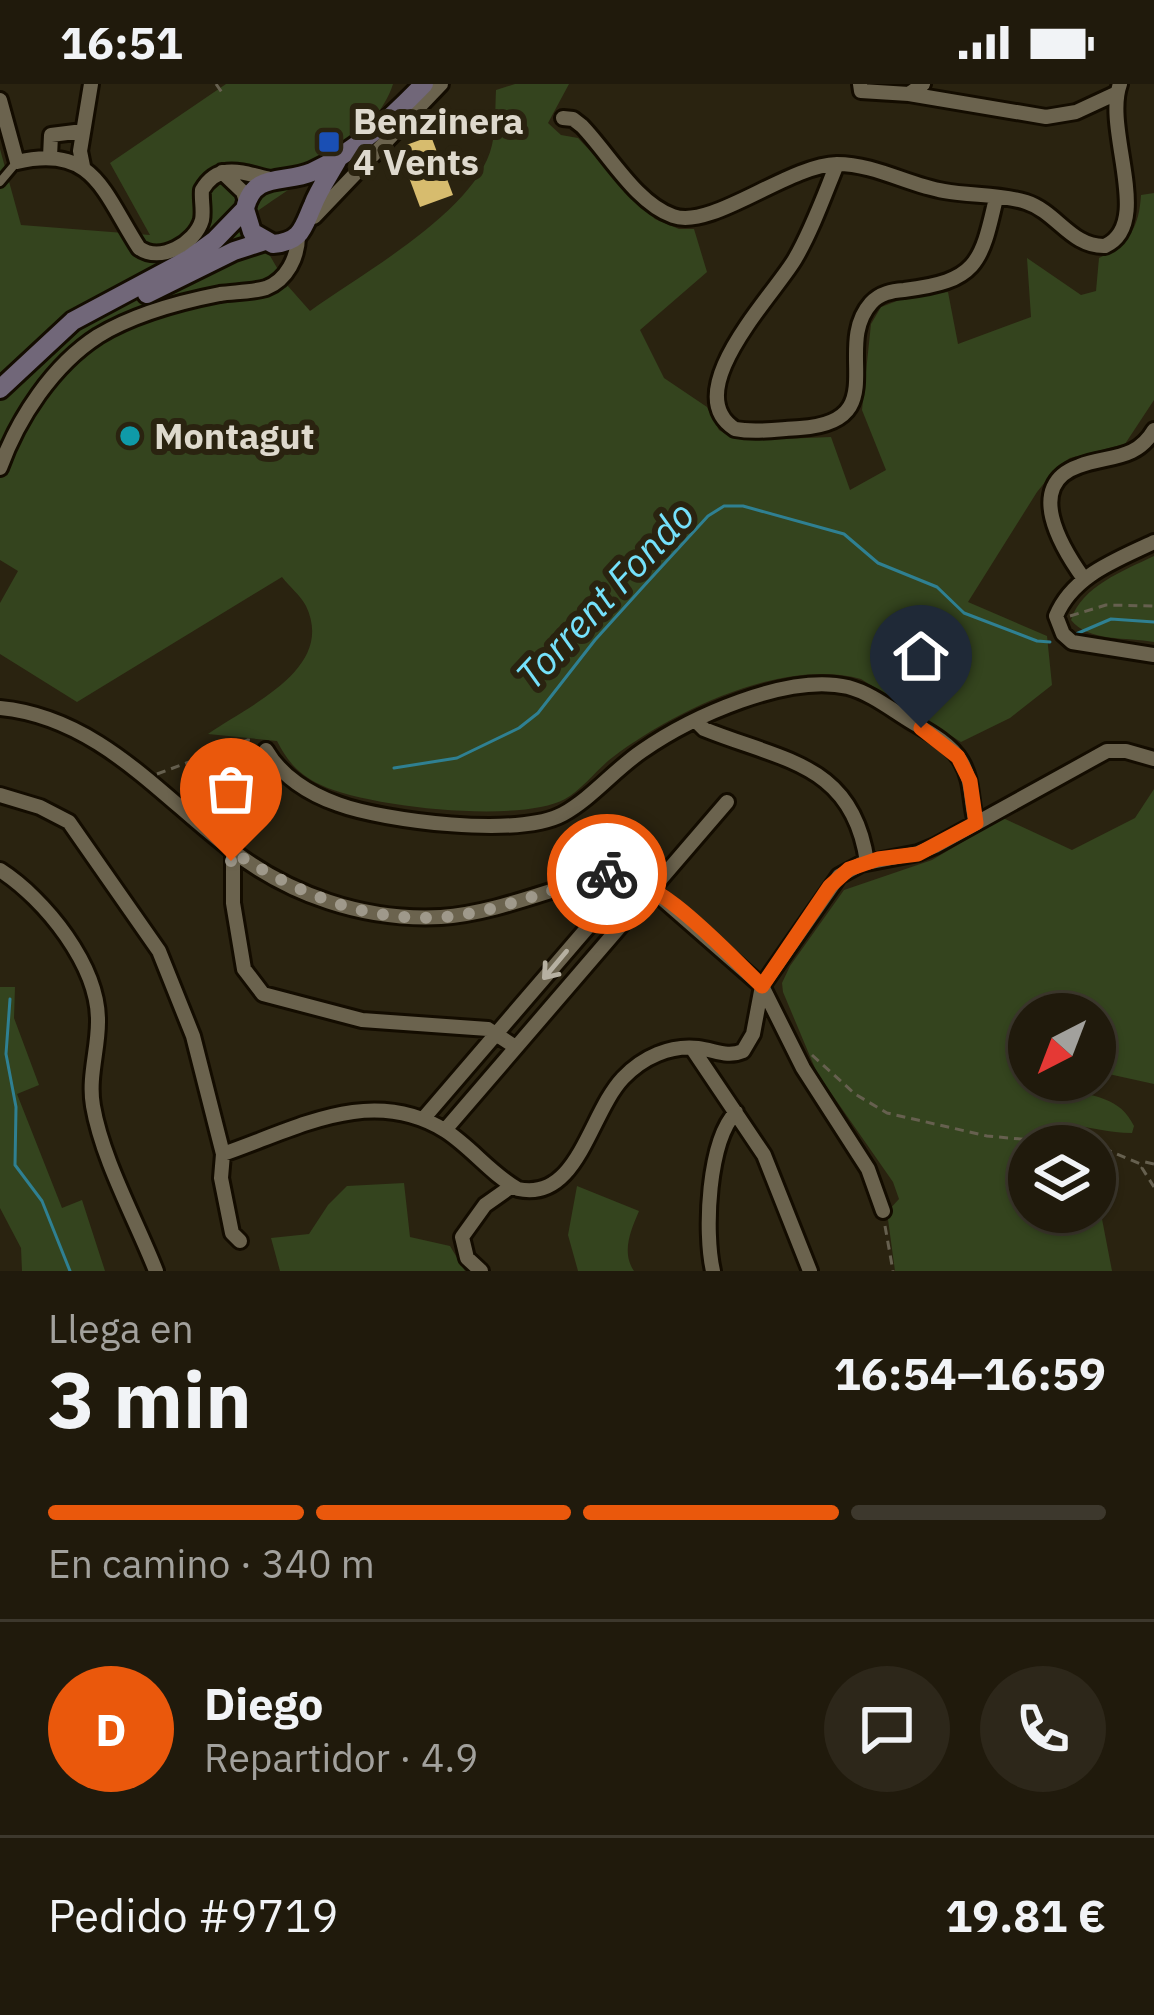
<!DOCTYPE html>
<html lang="es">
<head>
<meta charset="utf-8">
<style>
  :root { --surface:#201a0c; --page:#2d271a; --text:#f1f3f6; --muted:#a2a19d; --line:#3d382d; --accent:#ea580c }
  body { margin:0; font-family:"IBM Plex Sans",sans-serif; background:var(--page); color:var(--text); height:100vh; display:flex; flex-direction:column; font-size:45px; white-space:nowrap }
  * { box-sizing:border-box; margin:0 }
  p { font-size:39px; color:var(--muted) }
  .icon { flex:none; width:66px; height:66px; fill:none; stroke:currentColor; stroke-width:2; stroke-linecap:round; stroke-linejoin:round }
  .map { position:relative; height:1187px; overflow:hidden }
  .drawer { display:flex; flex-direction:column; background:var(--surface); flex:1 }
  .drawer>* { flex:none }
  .needle { width:78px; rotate:222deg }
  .tools { position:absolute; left:1008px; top:909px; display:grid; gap:24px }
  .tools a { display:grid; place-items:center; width:108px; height:108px; border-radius:50%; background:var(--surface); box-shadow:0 3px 9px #0004,0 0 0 3px var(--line); font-size:60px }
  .pin { position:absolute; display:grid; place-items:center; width:102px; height:102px; color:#fff; margin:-123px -51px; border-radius:50% 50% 50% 0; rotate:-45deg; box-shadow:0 0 12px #0007 }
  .pin .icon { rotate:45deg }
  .courier { position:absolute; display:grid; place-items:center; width:120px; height:120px; margin:-60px; border:9px solid #ea580c; border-radius:50%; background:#fff; color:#222; box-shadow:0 3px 15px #0007 }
  .overview em { font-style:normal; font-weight:800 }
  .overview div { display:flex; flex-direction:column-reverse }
  .overview { display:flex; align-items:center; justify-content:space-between; height:204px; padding:0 48px }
  h1 { font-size:78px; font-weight:800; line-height:90px }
  .bar { display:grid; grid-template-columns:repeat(4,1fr); gap:18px 12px; align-content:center; height:144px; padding:0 48px }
  .bar i { height:15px; border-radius:9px; background:var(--line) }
  .bar .active { background:var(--accent) }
  .bar p { grid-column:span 4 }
  .line { display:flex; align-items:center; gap:30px; padding:0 48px; border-top:3px solid var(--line) }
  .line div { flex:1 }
  .round { display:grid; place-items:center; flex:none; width:126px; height:126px; border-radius:63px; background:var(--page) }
  .status { display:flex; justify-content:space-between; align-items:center; height:84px; padding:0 60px; background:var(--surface); direction:ltr }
  .status svg { height:33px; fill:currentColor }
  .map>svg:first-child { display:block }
  .green { fill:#34441e }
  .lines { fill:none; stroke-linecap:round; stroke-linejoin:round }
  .stream { stroke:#2f8092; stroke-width:3 }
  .building { fill:#d7bc6e }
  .lane-casing { stroke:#130c00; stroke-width:14 }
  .street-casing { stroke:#130c00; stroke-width:20 }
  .secondary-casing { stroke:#130c00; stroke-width:24 }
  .path { stroke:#66604f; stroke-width:3; stroke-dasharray:9 6; stroke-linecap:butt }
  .lane { stroke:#6b634e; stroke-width:8 }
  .street { stroke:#6b634e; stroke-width:14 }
  .secondary { stroke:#716779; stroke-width:18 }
  .oneway { stroke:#b6b0a1 }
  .done { stroke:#9f998b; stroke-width:12; stroke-dasharray:0 21.6 }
  .route { stroke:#ea580c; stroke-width:15 }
  .transit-dot { fill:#1a4fb4; stroke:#2a2310; stroke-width:4.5 }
  .culture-dot { fill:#0f9aa8; stroke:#2a2310; stroke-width:4.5 }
  .labels { text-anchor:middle; stroke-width:12; stroke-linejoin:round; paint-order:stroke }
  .poi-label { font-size:36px; font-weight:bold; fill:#ded9cd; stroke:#2a2310; text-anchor:start }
  .water-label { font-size:39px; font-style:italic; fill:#75e1fb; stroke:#2a2310 }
</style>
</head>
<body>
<div class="status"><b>16:51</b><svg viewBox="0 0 49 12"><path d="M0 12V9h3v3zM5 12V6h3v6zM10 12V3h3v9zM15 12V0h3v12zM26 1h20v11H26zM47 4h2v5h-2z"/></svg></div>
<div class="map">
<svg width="1154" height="1187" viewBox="0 0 1154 1187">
  <rect width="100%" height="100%" fill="#2a2310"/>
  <!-- green -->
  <path class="green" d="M226 0H393C376 55 294 100 248 134L287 201 310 227C362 189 477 127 492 61 496 44 495 24 496 6L515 0H569L548 39 561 51 578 54 655 135 679 145H694L707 188 640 246 664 294 707 323 719 346 729 352 753 356 831 353 850 406 886 386 862 326 871 240 881 223 910 212 948 208 958 260 1031 233 1027 174 1081 211 1096 207 1099 174C1129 160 1139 144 1141 111L1154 109V316L1125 360 1070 374 1058 382 1037 408 968 518 1047 552 1052 601 1010 634 961 658 861 595C784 573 674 627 613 673 597 685 583 705 565 715 519 740 367 723 321 701 299 691 287 677 277 657L208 650C249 621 336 585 306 522 301 512 289 502 282 493L77 618 0 570V519L18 487 0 476V65L21 141 150 151 110 79Z
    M1154 472V558C1127 553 1088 558 1071 536 1082 502 1123 487 1154 472Z
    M1154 705V1000L1095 987V930H1029V996C1047 996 1051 1001 1067 1005 1095 1013 1120 1013 1134 1042L1132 1049C1098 1049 1079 1035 1042 1047L1039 1053 1047 1062H1029V1128H1058L1070 1141 1076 1142 1089 1134 1102 1135 1112 1187H895L887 1128 899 1115 893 1098 817 989 783 908 782 899 790 882 844 806 932 776 1003 734 1072 766 1135 734Z
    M0 903H15L14 934 39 1001 17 1010 62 1124 82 1116 105 1187H22L21 1164 0 1124Z
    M404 1099 410 1153 450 1162 465 1187H280L271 1154 309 1150 328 1121 347 1102Z
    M577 1102 639 1127C631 1146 621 1168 634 1187H578L568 1151Z"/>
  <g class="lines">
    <!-- stream -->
    <path class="stream" d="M1076 550 1111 535 1154 538
      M394 684 457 674 519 644 538 629 595 556 642 504 708 432 724 422H743L844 450 878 479 937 503 964 529 1037 557 1050 558
      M10 915 6 970 16 1023 15 1081 42 1117 70 1187"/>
  </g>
  <!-- building -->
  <path class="building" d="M431 52 453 111 420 123 398 64Z"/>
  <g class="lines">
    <!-- lane casing -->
    <g class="lane-casing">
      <path id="lane" d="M0 98 16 79"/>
    </g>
    <!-- street casing -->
    <g class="street-casing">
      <path id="street" d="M860 0 861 7 909 10 923 0
        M909 10 1046 33 1076 28 1117 9
        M0 16 17 78C94 60 103 108 139 164 160 179 195 160 202 136 204 126 201 116 202 106 219 77 243 89 270 95
        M563 34 573 35 582 42C609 70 636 119 673 132 712 146 788 81 837 80 875 80 908 101 944 107 971 112 1001 110 1026 118 1057 128 1071 163 1105 162 1154 140 1103 46 1120 0
        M50 73 51 51 83 47
        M837 80C824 112 812 146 795 175 774 211 677 308 735 345 756 349 779 345 800 344 895 338 831 264 871 219 880 209 892 207 904 206 976 197 981 181 996 114
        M83 82 80 67 91 0
        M222 88 243 108 246 117
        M314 133 441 0
        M0 384C18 334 53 281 98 252 134 230 179 218 220 210 234 208 253 208 266 204 287 196 298 173 298 152
        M1154 458C1117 476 1073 491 1056 532L1063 550 1072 558 1154 571
        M1084 495C1061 463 1024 401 1079 382 1108 371 1136 377 1154 346
        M0 624C96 633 158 709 229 764 289 811 364 837 441 833 498 829 554 803 609 790L634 794 650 804 762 902 803 984 868 1085 883 1127
        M697 638 704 645C783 677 853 679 867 778
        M266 666C281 692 309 710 338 720 384 737 519 754 563 730 592 714 614 686 642 667 691 633 787 589 848 603 871 609 892 626 912 638 929 648 951 660 961 677 973 697 970 718 976 739
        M0 711 40 723 69 738 159 867 193 952 223 1070 221 1094 232 1149 240 1157
        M233 768V819L244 885 263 910 362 936 488 945 514 962
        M0 786C45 815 99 882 98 938 98 966 88 994 93 1022 102 1075 136 1136 156 1187
        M692 964 764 1071 810 1187
        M423 1035 631 793
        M445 1046 727 718
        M223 1070C296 1045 371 1000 446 1047 472 1064 491 1090 518 1105 578 1118 589 1030 623 994 643 973 670 961 698 964 715 966 727 974 743 967L753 950 762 902 839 792 861 780 918 769 935 762 1107 667H1126L1154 675
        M481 1187 467 1174 462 1153 485 1121 512 1102
        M713 1187C704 1148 708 1057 736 1028"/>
    </g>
    <!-- secondary casing -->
    <g class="secondary-casing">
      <path id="secondary" d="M338 75C330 90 319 105 313 121 303 143 302 158 273 160L252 148 245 125C253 87 285 100 312 88 354 69 392 33 424 0
        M147 210 234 167 265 157
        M0 305 73 237 189 175 215 156 245 125"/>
    </g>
    <!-- path -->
    <path class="path" d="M216 0 223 10
      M1070 532 1106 521 1154 522
      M157 690 248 656 254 657
      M812 971 855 1010 887 1029 987 1052 1098 1062 1143 1081
      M1154 1080 1145 1078 1142 1084 1154 1103
      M885 1142 893 1187"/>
    <!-- lane -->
    <use href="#lane" class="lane"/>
    <!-- street -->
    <use href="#street" class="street"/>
    <!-- secondary -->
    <use href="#secondary" class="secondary"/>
  </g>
  <!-- one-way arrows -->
  <defs><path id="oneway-shaft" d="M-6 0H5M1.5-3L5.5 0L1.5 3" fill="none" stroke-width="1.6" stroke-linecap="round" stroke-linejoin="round" transform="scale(3)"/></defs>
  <use class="oneway" href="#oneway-shaft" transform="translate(555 881) rotate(130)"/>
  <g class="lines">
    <!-- done -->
    <path class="done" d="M231 777 233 768C298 809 365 839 444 833 499 828 553 804 607 790"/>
    <!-- route -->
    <path class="route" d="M607 790C655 788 727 869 762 902L830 802 849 785 878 775 918 770 976 739 970 697 958 673 921 644"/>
  </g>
  <!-- markers -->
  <rect class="transit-dot" x="317" y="46" width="24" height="24" rx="6"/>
  <circle class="culture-dot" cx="130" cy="352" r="12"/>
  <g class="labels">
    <!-- poi labels -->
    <g class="poi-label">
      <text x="353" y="50">Benzinera<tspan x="353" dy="41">4 Vents</tspan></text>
      <text x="154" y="365">Montagut</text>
    </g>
    <!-- water labels -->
    <g class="water-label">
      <text transform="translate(605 511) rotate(-47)" y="14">Torrent Fondo</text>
    </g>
  </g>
</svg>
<div class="tools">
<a><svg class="needle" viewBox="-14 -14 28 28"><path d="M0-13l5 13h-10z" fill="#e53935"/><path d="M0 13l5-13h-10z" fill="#a2a19d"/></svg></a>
<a><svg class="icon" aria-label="layers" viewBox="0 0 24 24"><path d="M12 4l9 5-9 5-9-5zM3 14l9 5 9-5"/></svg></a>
</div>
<div class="pin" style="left:231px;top:777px;background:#ea580c"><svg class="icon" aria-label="bag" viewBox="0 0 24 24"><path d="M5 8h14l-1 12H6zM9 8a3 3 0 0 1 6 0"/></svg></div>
<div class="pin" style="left:921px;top:644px;background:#1f2937"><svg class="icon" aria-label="home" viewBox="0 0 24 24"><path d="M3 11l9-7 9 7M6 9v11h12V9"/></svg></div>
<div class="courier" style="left:607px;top:790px"><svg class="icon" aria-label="bike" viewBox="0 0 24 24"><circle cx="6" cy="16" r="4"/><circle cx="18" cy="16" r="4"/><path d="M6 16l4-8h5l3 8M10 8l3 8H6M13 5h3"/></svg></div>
</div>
<section class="drawer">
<div class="overview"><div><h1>3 min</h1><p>Llega en</p></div><em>16:54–16:59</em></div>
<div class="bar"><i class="active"></i><i class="active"></i><i class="active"></i><i></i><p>En camino · 340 m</p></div>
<div class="line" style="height:216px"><b class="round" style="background:var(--accent);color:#fff">D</b><div><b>Diego</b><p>Repartidor · 4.9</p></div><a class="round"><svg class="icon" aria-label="chat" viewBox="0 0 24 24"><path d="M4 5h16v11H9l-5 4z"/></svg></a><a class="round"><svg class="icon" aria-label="phone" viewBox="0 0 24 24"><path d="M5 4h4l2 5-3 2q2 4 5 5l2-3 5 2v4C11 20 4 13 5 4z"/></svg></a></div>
<div class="line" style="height:156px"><div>Pedido #9719</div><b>19.81 €</b></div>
</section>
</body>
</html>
